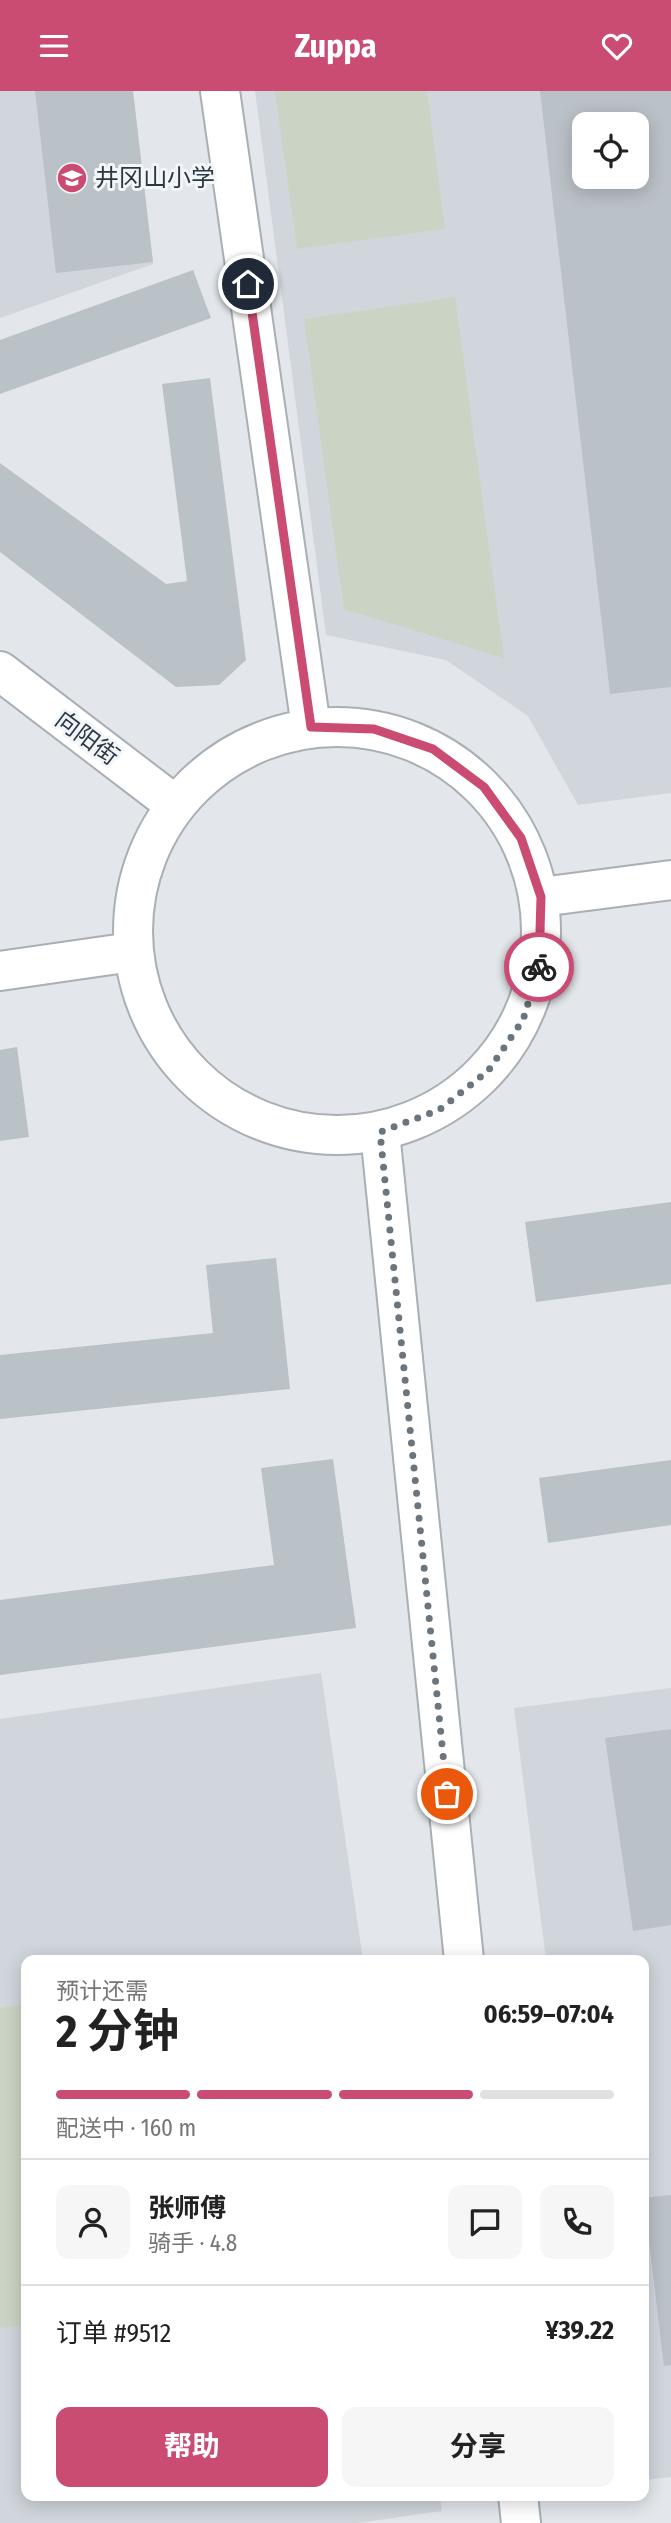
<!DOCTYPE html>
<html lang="zh">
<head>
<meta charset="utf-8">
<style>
  :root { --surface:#fff; --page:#f6f6f6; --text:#222; --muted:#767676; --line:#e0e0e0; --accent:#cb4c73 }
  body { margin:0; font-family:"Fira Sans Condensed","Noto Sans SC",sans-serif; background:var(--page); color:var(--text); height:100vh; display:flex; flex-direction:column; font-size:26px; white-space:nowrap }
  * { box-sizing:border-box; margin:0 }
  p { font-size:23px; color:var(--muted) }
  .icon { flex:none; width:38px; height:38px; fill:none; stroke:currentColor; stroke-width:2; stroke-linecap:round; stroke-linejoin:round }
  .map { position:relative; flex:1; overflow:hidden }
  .panel { position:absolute; left:21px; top:1864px; width:628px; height:546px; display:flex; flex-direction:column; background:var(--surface); border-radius:14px; box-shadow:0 4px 18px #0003 }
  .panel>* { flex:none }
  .controls { position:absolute; left:572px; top:21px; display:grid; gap:14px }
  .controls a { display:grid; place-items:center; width:77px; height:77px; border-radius:14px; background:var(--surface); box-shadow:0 4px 18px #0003; font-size:35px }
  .pin { position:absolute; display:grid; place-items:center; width:60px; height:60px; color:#fff; margin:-30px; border:4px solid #fff; border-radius:50%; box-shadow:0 2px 7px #0007 }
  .courier { position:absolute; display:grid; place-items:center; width:70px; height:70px; margin:-35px; border:5px solid #cb4c73; border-radius:50%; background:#fff; color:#222; box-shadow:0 2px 9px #0007 }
  .headline em { font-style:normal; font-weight:700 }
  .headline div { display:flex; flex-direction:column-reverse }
  .headline { display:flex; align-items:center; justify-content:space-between; height:119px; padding:0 35px }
  h1 { font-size:46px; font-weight:700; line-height:52px }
  .bar { display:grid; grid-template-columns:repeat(4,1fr); gap:10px 7px; align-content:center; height:84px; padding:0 35px }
  .bar i { height:9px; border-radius:5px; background:var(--line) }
  .bar .active { background:var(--accent) }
  .bar p { grid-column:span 4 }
  .line { display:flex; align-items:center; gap:18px; padding:0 35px; border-top:2px solid var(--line) }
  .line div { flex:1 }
  .round { display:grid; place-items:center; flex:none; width:74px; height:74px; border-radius:14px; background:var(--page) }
  .button { display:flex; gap:14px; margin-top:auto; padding:14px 35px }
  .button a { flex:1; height:80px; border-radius:14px; background:var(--accent); color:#fff; font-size:28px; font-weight:700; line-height:80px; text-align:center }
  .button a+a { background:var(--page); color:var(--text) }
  header { display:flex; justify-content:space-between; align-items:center; height:91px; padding:0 35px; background:var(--accent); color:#fff; font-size:32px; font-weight:700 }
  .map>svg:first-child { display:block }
  .built { fill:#d1d6dc; fill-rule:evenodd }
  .green { fill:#cbd4c4 }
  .building { fill:#bac1c7; fill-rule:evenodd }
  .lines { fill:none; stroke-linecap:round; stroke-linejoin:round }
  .secondary-casing { stroke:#a8afb5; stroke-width:42 }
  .secondary { stroke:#fff; stroke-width:38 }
  .done { stroke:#6b757d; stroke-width:7; stroke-dasharray:0 12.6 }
  .route { stroke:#cb4c73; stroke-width:9 }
  .labels { text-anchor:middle; stroke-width:6; stroke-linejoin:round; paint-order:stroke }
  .poi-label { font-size:24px; fill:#2b3742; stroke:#f2f6f8; text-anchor:start }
  .street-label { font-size:24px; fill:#2b3742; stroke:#f2f6f8 }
</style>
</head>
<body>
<header><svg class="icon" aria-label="menu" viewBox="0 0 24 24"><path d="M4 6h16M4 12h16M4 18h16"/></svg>Zuppa<svg class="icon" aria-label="heart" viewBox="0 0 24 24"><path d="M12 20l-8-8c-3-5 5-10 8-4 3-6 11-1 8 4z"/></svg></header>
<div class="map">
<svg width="671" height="2432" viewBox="0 0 671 2432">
  <rect width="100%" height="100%" fill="#e3e7eb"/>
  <!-- built -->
  <path class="built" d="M0 0H133L153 173 0 227Z
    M255 0H671V702L578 714 528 625 446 569 326 544ZM584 33H637V86H584Z
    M321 1582 363 1869H26V2404H440L442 2420 358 2432H0V1628Z
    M671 1597V2386L644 2389V1869H546L514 1617Z"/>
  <!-- green -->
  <path class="green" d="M275 0H427L445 138 297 158Z
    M455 206 504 567 344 518 304 228Z
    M26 1913V2234L0 2237V1917Z"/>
  <!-- building -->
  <path class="building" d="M35 0H133L153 171 56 182Z
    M540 0H671V596L610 603ZM584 33H637V86H584Z
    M193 179 211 227 0 303V249Z
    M210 287 246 569 219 594 176 596 0 461V372L166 493 187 490 162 293Z
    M17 956 29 1046 0 1050V959Z
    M671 1111V1193L536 1211 525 1131Z
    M276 1167 290 1298 0 1328V1264L213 1242 206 1174Z
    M333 1368 356 1537 0 1584V1509L274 1474 261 1377Z
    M671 1369V1434L548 1452 539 1387Z
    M671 1638V1834L633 1840 605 1647Z
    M671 2104V2274L664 2275 644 2107Z"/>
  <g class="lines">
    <!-- secondary casing -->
    <g class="secondary-casing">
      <path id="secondary" d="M220 0 311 636
        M0 580 174 713
        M133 840a204 204 0 1 1 408 0a204 204 0 1 1-408 0Z
        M541 806 671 789
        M0 880 132 861
        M380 1041 464 1869
        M518 2404 521 2432"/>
    </g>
    <!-- secondary -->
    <use href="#secondary" class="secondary"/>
  </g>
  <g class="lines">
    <!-- done -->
    <path class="done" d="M447 1703 380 1041 439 1019 488 980 523 929 539 876"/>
    <!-- route -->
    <path class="route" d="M248 193 311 636 374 638 433 658 484 696 521 747 541 806 539 876"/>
  </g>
  <!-- icons -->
  <defs>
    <g id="school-disc" transform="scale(1.575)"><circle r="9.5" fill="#cb4c73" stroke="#f2f6f8"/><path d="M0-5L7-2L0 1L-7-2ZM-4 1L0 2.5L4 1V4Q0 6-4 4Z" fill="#fff"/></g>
  </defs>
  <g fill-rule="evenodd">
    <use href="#school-disc" x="72" y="87"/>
  </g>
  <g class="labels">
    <!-- poi labels -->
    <g class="poi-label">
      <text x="95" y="95">井冈山小学</text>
    </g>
    <!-- street labels -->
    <g class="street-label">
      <text transform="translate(87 647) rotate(37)" y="8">向阳街</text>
    </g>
  </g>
</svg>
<div class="controls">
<a><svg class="icon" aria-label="locate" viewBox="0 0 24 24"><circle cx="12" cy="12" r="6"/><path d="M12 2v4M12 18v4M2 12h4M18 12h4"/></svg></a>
</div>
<div class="pin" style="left:447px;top:1703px;background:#ea580c"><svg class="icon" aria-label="bag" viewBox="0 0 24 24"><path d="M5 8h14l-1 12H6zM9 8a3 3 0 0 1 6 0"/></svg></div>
<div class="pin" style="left:248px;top:193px;background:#1f2937"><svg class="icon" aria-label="home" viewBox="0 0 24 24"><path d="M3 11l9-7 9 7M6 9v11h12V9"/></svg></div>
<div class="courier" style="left:539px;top:876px"><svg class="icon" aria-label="bike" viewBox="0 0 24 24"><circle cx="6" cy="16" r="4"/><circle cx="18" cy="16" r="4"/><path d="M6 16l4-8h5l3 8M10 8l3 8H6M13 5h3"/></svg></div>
<section class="panel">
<div class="headline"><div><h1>2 分钟</h1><p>预计还需</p></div><em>06:59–07:04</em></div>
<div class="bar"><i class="active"></i><i class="active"></i><i class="active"></i><i></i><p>配送中 · 160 m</p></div>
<div class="line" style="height:126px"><a class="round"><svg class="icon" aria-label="person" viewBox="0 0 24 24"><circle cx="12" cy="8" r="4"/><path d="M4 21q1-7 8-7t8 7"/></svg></a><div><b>张师傅</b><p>骑手 · 4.8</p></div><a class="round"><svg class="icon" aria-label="chat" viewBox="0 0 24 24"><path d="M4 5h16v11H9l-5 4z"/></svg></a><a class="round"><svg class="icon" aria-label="phone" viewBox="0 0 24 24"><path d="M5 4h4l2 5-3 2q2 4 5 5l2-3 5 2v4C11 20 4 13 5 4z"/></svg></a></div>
<div class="line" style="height:91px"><div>订单 #9512</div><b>¥39.22</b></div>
<div class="button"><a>帮助</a><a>分享</a></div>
</section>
</div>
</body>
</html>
